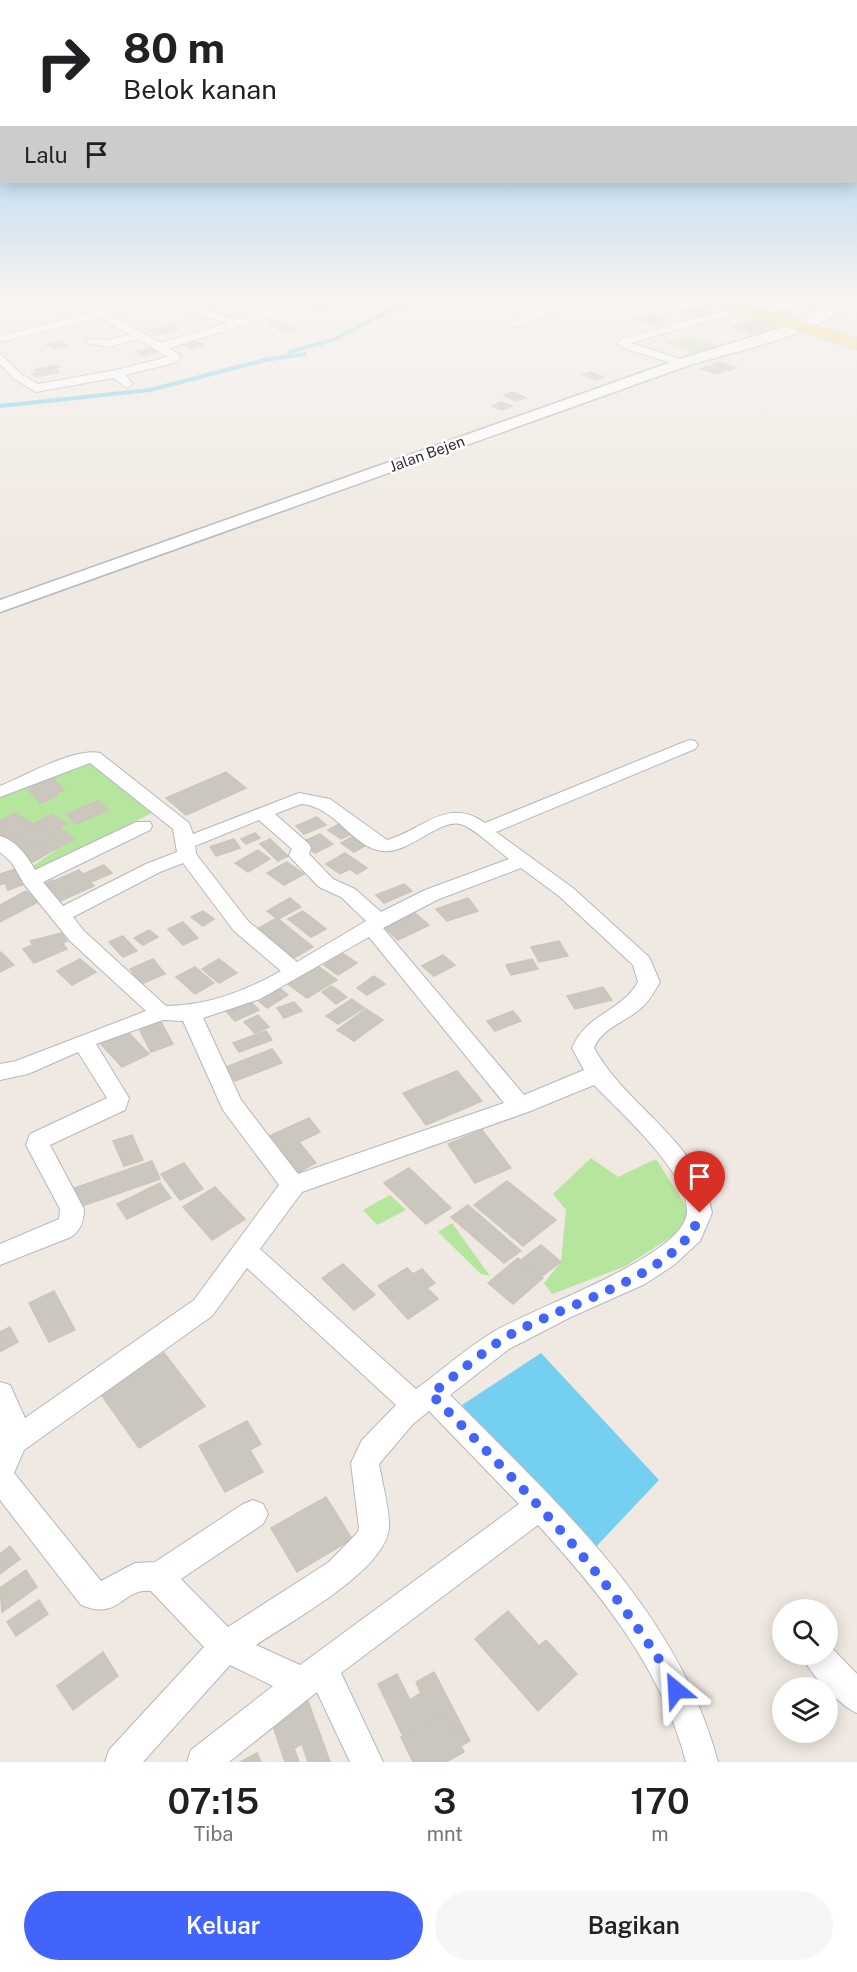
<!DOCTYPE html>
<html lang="id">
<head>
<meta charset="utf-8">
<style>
	body { margin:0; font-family:"Public Sans",sans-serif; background:#f6f6f6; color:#202124; height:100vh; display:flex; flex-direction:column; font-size:22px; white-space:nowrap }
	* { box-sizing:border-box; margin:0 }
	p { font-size:20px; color:#757577 }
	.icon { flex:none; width:33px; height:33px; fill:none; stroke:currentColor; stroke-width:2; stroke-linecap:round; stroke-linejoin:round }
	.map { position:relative; height:1762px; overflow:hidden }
	.sheet { display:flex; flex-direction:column; background:#fff; flex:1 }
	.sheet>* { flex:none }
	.hud { position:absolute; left:0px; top:0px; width:858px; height:183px; box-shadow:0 3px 15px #0003; background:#fff; color:#202124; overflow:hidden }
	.fabs { position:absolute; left:772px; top:1599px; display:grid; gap:12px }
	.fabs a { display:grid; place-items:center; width:66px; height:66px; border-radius:50%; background:#fff; box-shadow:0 3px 15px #0003; font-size:30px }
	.pin { position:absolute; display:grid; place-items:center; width:51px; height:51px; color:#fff; margin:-62px -26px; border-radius:50% 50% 50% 0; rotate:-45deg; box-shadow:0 0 6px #0007 }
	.pin .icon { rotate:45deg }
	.me { position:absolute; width:66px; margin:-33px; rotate:333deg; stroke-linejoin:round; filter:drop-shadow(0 0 4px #0008) }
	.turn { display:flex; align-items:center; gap:21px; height:126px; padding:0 24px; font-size:27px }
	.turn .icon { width:78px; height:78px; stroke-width:2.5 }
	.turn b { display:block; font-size:42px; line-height:51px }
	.then { display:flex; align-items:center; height:57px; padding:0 24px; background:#0003; gap:12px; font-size:22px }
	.eta { display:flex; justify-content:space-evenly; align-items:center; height:102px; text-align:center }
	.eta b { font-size:36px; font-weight:600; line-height:42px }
	.primary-button { display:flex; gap:12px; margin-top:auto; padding:12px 24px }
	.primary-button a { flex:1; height:69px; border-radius:36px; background:#4264fb; color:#fff; font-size:24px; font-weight:600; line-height:69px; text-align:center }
	.primary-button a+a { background:#f6f6f6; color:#202124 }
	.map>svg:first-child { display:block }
</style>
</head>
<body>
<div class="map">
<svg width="857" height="1762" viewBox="0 0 857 1762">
	<rect width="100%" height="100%" fill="#efe9e1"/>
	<path fill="#b6e59e" d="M89 759 158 810 31 873 28 869 74 838 59 828 66 824 52 814 33 824 16 813 0 821V796L25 785 40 802 56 797 55 794 64 790 51 776Z
		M591 1158 618 1177 656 1159 689 1211 680 1231 626 1266 552 1294 544 1283 561 1262 566 1210 553 1194Z
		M390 1195 406 1210 377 1225 363 1210Z
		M452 1223 490 1276 481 1274 438 1232Z"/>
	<path fill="#c8d9b8" d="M689 336 723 348 699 356 666 343Z"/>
	<path fill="#75cff0" d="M541 1353 659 1480 592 1551 462 1405Z"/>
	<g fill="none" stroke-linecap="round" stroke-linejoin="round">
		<path stroke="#75cff0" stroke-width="4" d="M289 352 333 340 414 298
			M0 406 150 390 265 360 305 354"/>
	</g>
	<path fill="#cbc7bf" stroke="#cbc5ba" stroke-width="1.5" d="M804 298H824L821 299 836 304 827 306Z
		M308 302 328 308 319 311 300 304Z
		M694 308 711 314 699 318 682 311Z
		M782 309 794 312 790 314 802 317 795 322 771 317Z
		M654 314 665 318 658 320 664 323 655 325 635 319Z
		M756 319 779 328 756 336 732 327Z
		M275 321 289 326 296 329 285 333 267 323Z
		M171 325 179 329 157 335 149 330Z
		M194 340 203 345 190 349 181 344Z
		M60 341 67 346 53 349 46 344Z
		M150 348 158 352 144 356 136 352Z
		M718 362 736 368 730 371 712 365Z
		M55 365 59 367 37 373 34 370Z
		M708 366 724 371 717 374 701 369Z
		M55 369 59 372 36 377 32 374Z
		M590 372 604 377 596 380 583 375Z
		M514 392 526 398 515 401 504 395Z
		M501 402 512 406 502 410 492 406Z
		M226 772 246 788 186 815 166 798Z
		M51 776 64 790 55 794 57 796 40 803 25 785Z
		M98 801 108 810 76 824 66 814Z
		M16 813 33 824 3 840 0 838V821Z
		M52 814 67 824 59 828 75 839 63 845 33 824Z
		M317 817 326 825 304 834 296 826Z
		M343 822 356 832 341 839 328 830Z
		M33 824 52 837 21 853 3 840Z
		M255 833 260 838 246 844 241 839Z
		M320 834 333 844 315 853 302 842Z
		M357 834 370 843 354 852 341 843Z
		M52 837 63 845 33 862 21 853Z
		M234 839 240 848 216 856 210 847Z
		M270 839 288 856 278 861 260 844Z
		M258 850 270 859 248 872 235 863Z
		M345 853 367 868 357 874 350 869 340 874 326 864Z
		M287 862 304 874 284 885 267 873Z
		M104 865 112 873 91 882 83 874Z
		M16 869 25 884 8 890 5 883 0 885V874Z
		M79 870 94 886 69 897 54 881Z
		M53 880 69 897 54 904 37 887Z
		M404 884 412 891 384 903 376 895Z
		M26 891 38 902 0 922V905Z
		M290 898 301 907 278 919 267 911Z
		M468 898 478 911 447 921 436 909Z
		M203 911 214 919 203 926 191 917Z
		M303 911 326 929 311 937 288 919Z
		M415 913 429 925 398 940 384 927Z
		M277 918 313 947 292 959 255 930Z
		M183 922 198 938 183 945 168 929Z
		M149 930 158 937 143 945 134 938Z
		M61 933 67 941 62 943 67 949 34 963 23 949 33 945 30 941Z
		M123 936 137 951 123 957 109 942Z
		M559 941 568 956 539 962 531 947Z
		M1 952 14 965 0 972V953Z
		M342 953 357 963 338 975 324 965Z
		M443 955 455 965 434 976 422 966Z
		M80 959 96 972 72 985 57 971Z
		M153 959 165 974 141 984 130 969Z
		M219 959 237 973 219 983 202 969Z
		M532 959 538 969 511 975 506 965Z
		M318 966 337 980 307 998 288 984Z
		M195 967 214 983 195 994 176 977Z
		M374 976 385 984 367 995 357 988Z
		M274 984 288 995 267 1008 253 996Z
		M332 986 347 997 336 1004 322 992Z
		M603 987 612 1000 575 1009 567 996Z
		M352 999 364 1008 338 1024 326 1016Z
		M249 1000 259 1010 235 1021 225 1010Z
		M294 1002 302 1011 284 1018 277 1008Z
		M366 1009 383 1020 354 1041 337 1030Z
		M513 1011 521 1021 495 1031 487 1021Z
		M258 1015 269 1027 255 1033 244 1022Z
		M159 1018 173 1044 151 1052 137 1025Z
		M124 1028 149 1054 122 1067 98 1041Z
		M266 1031 272 1040 239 1052 233 1043Z
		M272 1049 282 1063 235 1081 226 1067Z
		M457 1071 482 1101 426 1125 403 1093Z
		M309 1118 320 1132 299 1142 316 1163 293 1175 265 1138Z
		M482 1130 511 1168 475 1183 448 1144Z
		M132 1135 143 1160 124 1166 113 1141Z
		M152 1161 160 1179 79 1207 72 1189Z
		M184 1163 203 1189 180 1200 161 1174Z
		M409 1168 451 1208 426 1224 384 1183Z
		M507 1181 556 1220 523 1246 474 1205Z
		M160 1183 171 1198 127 1219 117 1204Z
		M215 1187 245 1219 212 1240 183 1207Z
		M468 1205 521 1251 504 1263 451 1217Z
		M541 1245 561 1262 542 1276 522 1259Z
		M518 1258 543 1278 513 1304 488 1283Z
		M343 1264 375 1295 354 1310 322 1278Z
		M407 1268 413 1274 422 1269 435 1283 427 1288 438 1299 408 1319 378 1286Z
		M54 1291 75 1330 49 1342 29 1303Z
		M10 1327 18 1342 0 1352V1332Z
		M164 1353 205 1406 139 1448 100 1393Z
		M247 1421 261 1444 250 1450 263 1472 225 1492 199 1446Z
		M326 1497 352 1539 297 1572 271 1528Z
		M10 1546 20 1559 0 1574V1554Z
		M26 1570 37 1587 2 1612 0 1588Z
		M39 1600 48 1614 16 1636 7 1622Z
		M508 1611 539 1646 546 1640 577 1674 538 1711 475 1639Z
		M103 1652 118 1676 73 1710 57 1686Z
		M434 1672 470 1741 461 1746 445 1714 403 1736 378 1684 397 1674 410 1700 421 1693 416 1682Z
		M308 1701 330 1762H308L302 1744 294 1748 299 1762H285L270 1717Z
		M445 1714 464 1752 446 1762H413L401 1737Z
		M257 1753 261 1762H240Z"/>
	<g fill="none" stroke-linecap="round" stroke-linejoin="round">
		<g stroke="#b4b7c1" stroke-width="2">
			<path id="minor" d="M124 298H135L139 301 175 298V302C197 305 217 317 238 319 260 321 276 297 298 298L264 319 169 348 180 355V359L174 363 125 375 133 384 127 388 113 378 36 392 13 378 0 364V354L21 374 38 384 116 370 168 357 138 339 108 347 87 343V339L108 340 130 334 100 318 0 342V336L102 311 161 343 228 323C197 314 169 303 137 308Z
				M576 298H590L517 326 508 324Z
				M736 308 745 310 631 343 686 361V365H678L626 349 618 344 621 339Z
				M689 740 695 741 698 745 695 749 496 832 573 888 649 957 660 982C654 992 649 1002 640 1009 625 1022 602 1028 594 1048 627 1108 700 1141 712 1213L700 1241 674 1265 645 1284 571 1317 509 1349 450 1395C557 1503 678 1610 718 1762H686C662 1669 601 1594 538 1525L341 1673 383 1762H350L317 1692 229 1762H187L191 1750 273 1686 230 1665 143 1762H105L109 1750 204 1647 151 1591C121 1588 121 1621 81 1605L0 1500V1382L10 1385 25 1418 194 1300 279 1185 223 1110 183 1021 163 1020 96 1044 129 1098 125 1110 50 1145 84 1209C84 1221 81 1230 71 1237L0 1265V1244L59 1219 60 1209 26 1145 30 1134 107 1098 78 1052 28 1074 0 1080V1064L16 1061 146 1011 70 941 24 884 12 863 0 852V836C16 840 28 857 35 870L136 822H150L152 826 150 830 43 882 63 906 146 864 177 852 173 829 90 763 0 797V786C25 776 75 747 100 753L189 823 193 834 299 793 330 799 387 840C423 830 447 796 485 823ZM301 804C336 806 353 849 383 851 409 854 439 819 460 824 473 827 498 851 509 859L425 890 381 912 355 889 333 879 309 854 311 848 309 844 275 814ZM259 820 292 849 289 855 292 859 319 887 341 897 366 921 297 962 248 921 196 854 195 846ZM183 863 234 931 281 971C245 991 208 1006 166 1006L84 931 73 917 160 872ZM521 868 559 896 633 965 638 982C621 1012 587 1013 572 1048L584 1070 524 1095 383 928 439 899ZM369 937 504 1103 298 1174 241 1100 203 1018 260 999ZM594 1085C620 1112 688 1172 687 1211 687 1257 527 1309 490 1334 464 1350 441 1371 416 1389L260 1249 302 1192 528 1112ZM247 1268 396 1405 362 1440 351 1463 359 1528 357 1533 329 1562 228 1627 181 1579 263 1524 268 1514 263 1504 253 1500 243 1504 155 1562 135 1563 101 1581 14 1473 24 1450 212 1316ZM429 1411 519 1504 300 1665 256 1645C290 1622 385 1571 389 1528 390 1511 382 1482 379 1464L413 1424Z
				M828 1644 857 1674V1713C840 1706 808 1672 801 1654H828Z"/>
		</g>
		<g stroke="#b4b7c1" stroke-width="3">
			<path id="tertiary" d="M842 298 857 299C821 334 735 351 687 366L0 612V600L677 360 787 326Z"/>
		</g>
		<g stroke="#c9c9c9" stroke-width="3">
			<path id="primary" d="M698 298H722L857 338V349L700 301Z"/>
		</g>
		<use href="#minor" fill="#fff" fill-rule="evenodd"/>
		<use href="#tertiary" fill="#fff" fill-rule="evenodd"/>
		<use href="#primary" fill="#f2d163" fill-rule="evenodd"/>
	</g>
	<linearGradient id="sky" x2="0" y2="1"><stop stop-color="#7abfeb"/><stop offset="0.55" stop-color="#f8f5f2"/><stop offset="1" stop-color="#f8f5f2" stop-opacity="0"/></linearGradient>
	<rect width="857" height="544" fill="url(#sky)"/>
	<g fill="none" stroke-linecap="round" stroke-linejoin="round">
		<path stroke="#4264fb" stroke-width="10" stroke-dasharray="0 18" d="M676 1690C664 1664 648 1643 632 1620 574 1538 501 1466 431 1394 454 1377 476 1357 500 1341 552 1306 684 1277 700 1213"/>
	</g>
	<g text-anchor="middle" stroke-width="5" stroke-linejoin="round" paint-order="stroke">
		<g font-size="15" fill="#2e2e2e" stroke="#fff">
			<text transform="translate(427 454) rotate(-20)" y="5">Jalan Bejen</text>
		</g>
	</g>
</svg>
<div class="fabs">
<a><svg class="icon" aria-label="search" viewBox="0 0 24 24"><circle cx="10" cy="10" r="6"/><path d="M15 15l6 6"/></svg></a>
<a><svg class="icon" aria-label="layers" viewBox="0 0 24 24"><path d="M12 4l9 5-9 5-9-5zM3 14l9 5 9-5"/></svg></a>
</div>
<div class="pin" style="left:700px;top:1213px;background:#d93025"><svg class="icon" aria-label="arrive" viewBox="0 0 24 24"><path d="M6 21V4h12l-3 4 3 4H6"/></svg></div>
<svg class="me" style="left:676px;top:1690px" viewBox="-20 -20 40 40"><path d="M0-17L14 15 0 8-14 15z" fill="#4264fb" stroke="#fff" stroke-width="4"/></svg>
<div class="hud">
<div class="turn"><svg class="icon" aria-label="right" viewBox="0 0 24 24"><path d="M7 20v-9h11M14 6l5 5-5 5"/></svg><div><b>80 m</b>Belok kanan</div></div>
<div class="then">Lalu<svg class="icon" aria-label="arrive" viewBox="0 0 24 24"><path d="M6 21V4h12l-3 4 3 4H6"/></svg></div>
</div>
</div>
<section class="sheet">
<div class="eta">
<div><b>07:15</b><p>Tiba</p></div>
<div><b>3</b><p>mnt</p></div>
<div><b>170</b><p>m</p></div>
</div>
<div class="primary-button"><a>Keluar</a><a>Bagikan</a></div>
</section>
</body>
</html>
